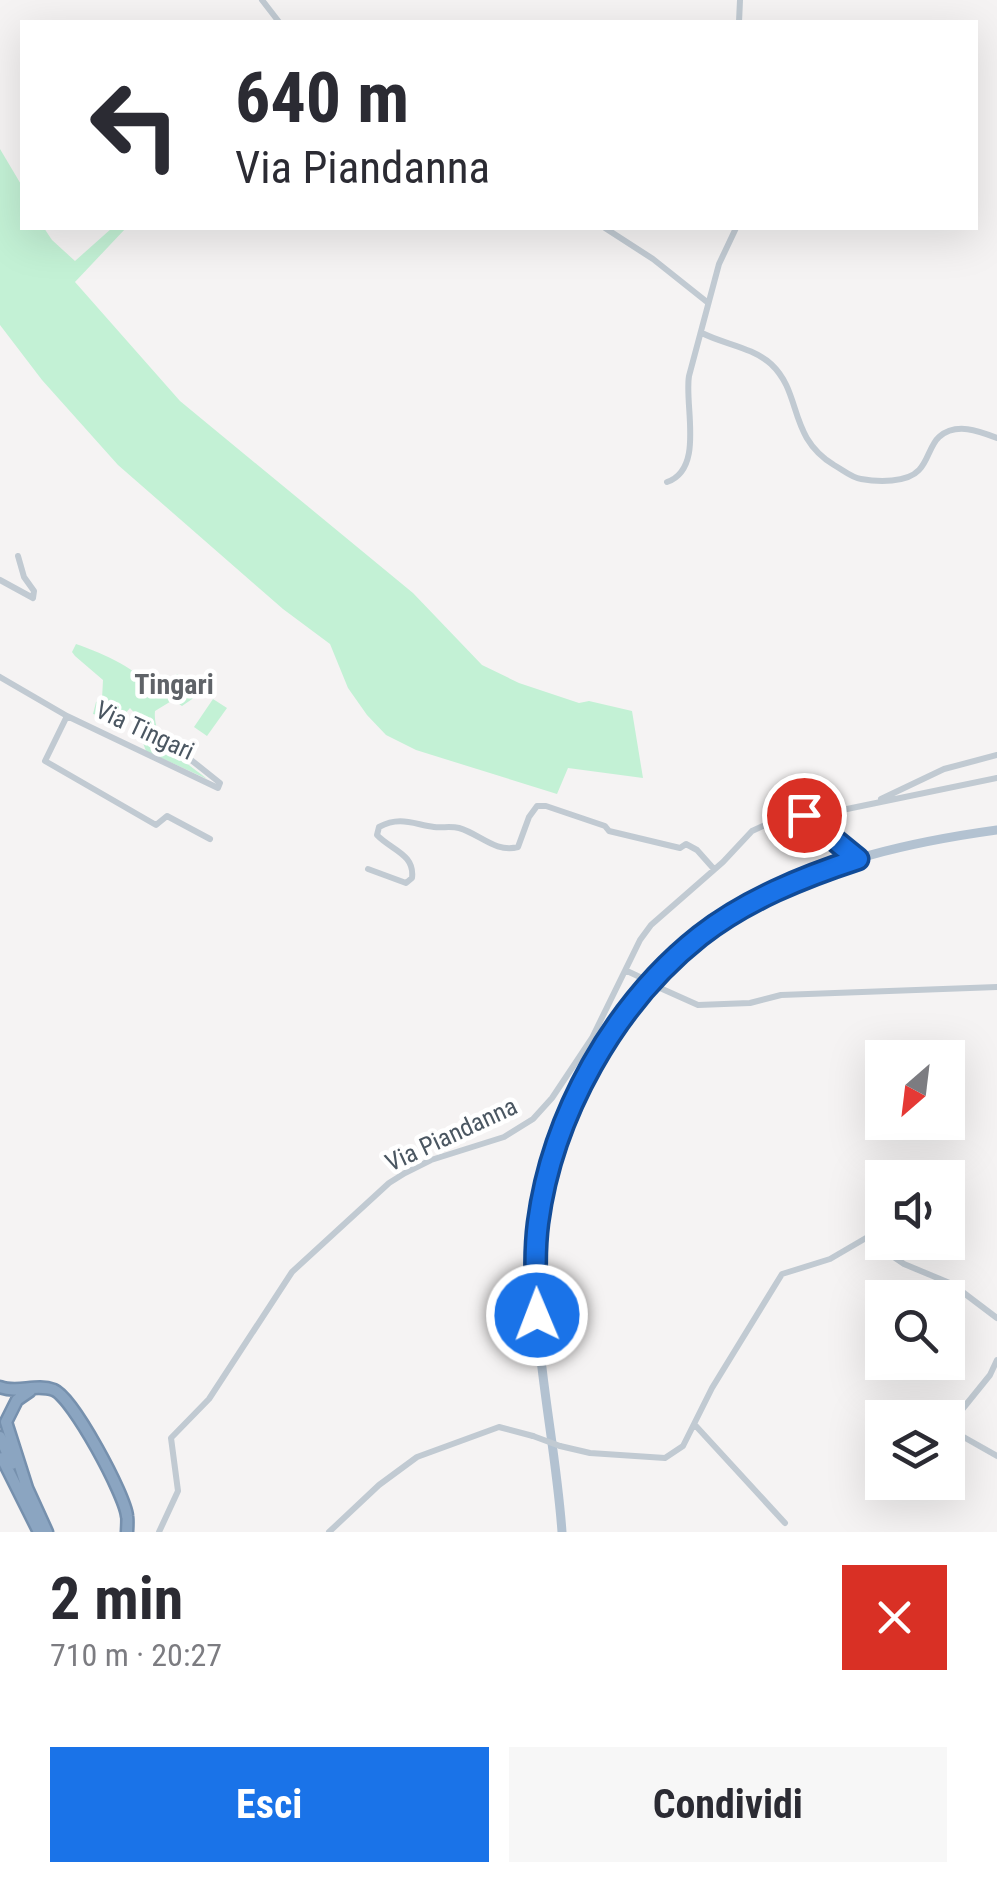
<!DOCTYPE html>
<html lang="it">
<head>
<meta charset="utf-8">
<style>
	body { margin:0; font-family:"Roboto Condensed",sans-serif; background:#f7f7f7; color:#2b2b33; height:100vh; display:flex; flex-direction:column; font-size:38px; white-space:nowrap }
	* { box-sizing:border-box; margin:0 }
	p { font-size:32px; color:#7c7c81 }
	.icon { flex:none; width:55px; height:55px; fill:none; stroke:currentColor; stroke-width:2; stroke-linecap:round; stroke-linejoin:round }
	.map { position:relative; height:1532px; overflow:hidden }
	.drawer { display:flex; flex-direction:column; background:#fff; flex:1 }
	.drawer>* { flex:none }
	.hud { position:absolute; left:20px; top:20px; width:958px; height:210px; border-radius:0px; box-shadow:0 10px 40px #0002; background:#fff; color:#2b2b33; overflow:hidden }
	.needle { width:65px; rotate:208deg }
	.controls { position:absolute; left:865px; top:1040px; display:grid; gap:20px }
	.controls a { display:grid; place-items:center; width:100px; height:100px; border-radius:0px; background:#fff; box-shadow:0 10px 40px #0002; font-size:50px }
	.pin { position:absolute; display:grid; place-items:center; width:85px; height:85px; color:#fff; margin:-42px; border:5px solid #fff; border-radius:50%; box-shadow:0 2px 10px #0007 }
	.me { position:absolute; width:110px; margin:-55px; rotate:359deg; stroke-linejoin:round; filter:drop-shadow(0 0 8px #0008) }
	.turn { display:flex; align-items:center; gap:35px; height:210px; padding:0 50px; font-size:45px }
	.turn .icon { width:130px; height:130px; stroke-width:2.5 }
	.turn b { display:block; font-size:70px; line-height:85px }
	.round { display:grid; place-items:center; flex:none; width:105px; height:105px; border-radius:0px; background:#f7f7f7 }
	.summary { display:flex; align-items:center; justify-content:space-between; height:170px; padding:0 50px }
	h1 { font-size:60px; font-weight:700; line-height:75px }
	.button { display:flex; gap:20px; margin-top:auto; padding:20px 50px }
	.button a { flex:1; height:115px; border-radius:0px; background:#1a73e8; color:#fff; font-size:40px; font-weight:700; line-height:115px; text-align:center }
	.button a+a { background:#f7f7f7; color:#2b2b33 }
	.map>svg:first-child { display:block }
</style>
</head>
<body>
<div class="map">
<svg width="997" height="1532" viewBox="0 0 997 1532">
	<rect width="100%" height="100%" fill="#f5f3f3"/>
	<path fill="#c3f1d5" d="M0 149 22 186V228H44L52 240 75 261 112 228H126L75 282 180 401 413 593 482 665 519 683 579 703 589 701 632 711 643 778 568 768 557 794 416 750 386 735 367 715 348 688 330 644 283 609 118 465 42 380 0 325Z
		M76 644C107 655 136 668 158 693L165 690 177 674 182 679V689L196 687 198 695 182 706 173 700 155 711C152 742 185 761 207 779L146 751 143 743 146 726 130 708 114 727 105 725 103 716 93 714 96 702 102 699 103 680 75 656 72 652Z
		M213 699 227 708 207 736 194 727Z"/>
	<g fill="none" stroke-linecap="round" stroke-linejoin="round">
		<g stroke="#7690ad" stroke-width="15">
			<path id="highway" d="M0 1387C17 1394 36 1383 54 1390 73 1398 125 1495 127 1516 128 1518 127 1530 127 1532
				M30 1391 17 1400 6 1422 27 1488 47 1532
				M0 1437 12 1464
				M2 1458 39 1532"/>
		</g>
		<path stroke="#c1cad2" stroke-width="6" d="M262 0 279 22
			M739 22 740 0
			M605 228 653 259 707 302
			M702 333C723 344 752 347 771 364 803 394 787 436 834 465 843 470 852 478 861 479 878 482 907 483 919 470 928 461 930 445 939 437 956 422 979 431 997 438
			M667 482C705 469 684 405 689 376L719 264 736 228
			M0 580 33 598 34 591 24 577 18 556
			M0 677 67 716 218 788 220 783 176 748
			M67 716 45 761 156 825 167 816 210 839
			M881 799 944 769 997 755
			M803 815 847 809 997 778
			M368 869 406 883 412 878C415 854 391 850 377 835L379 827C400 816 413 824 434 827 442 828 451 826 459 828 480 834 495 853 518 847L529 817 537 806H546L605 826 609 831 680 848 686 844 697 850 713 868
			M627 971 642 978
			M660 988 698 1005 750 1003 781 995 997 987
			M997 1360 990 1375 952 1422 960 1435 997 1456
			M695 1425 785 1523
			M560 1446 590 1453 665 1458 683 1446 712 1388 782 1274 830 1259 866 1238 904 1264 952 1284 997 1318
			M159 1532 178 1491 171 1438 209 1399 292 1272 389 1183 405 1173 431 1160 504 1137 533 1119 552 1098 592 1038 640 940 651 925 723 862 752 831 789 814 803 815 858 859
			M329 1532 379 1485 417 1457 499 1427 533 1436"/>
		<path stroke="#b3c2d1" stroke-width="9" d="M562 1532C555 1432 528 1330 537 1229 542 1172 563 1122 590 1072 683 907 816 855 997 830"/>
		<use href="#highway" stroke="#8ba5c1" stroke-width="10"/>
		<path stroke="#c1cad2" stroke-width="6" d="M533 1436 560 1446"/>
	</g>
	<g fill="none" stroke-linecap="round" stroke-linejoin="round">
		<g stroke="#114b97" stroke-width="25">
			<path id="route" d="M537 1315C536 1285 534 1254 538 1223 552 1116 614 1004 700 936 746 900 803 877 858 859L804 815"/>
		</g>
		<use href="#route" stroke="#1a73e8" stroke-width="18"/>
	</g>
	<g text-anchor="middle" stroke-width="9" stroke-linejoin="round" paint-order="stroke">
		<g font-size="25" fill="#4a5661" stroke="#fff">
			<text transform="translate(145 730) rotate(25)" y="9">Via Tingari</text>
			<text transform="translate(451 1134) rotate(-25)" y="9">Via Piandanna</text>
		</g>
		<g font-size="28" font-weight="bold" fill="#5f6368" stroke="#fff">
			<text x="174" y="694">Tingari</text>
		</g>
	</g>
</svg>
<div class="controls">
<a><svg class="needle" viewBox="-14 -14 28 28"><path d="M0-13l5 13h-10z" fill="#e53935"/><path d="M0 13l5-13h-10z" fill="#7c7c81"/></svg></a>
<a><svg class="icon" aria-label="sound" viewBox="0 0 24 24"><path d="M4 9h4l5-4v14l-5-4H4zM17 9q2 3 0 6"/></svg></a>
<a><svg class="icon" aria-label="search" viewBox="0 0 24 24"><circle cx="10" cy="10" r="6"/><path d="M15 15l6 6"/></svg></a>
<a><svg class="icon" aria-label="layers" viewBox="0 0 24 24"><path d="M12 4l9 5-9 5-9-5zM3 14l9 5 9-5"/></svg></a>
</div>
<div class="pin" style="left:804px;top:815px;background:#d93025"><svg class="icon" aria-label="arrive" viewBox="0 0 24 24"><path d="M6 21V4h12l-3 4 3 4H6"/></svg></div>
<svg class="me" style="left:537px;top:1315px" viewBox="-20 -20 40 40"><circle r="17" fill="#1a73e8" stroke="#fff" stroke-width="3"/><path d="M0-11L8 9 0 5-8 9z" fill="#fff"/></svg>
<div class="hud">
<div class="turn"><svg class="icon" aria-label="left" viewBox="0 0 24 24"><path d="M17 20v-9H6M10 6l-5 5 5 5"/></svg><div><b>640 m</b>Via Piandanna</div></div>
</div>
</div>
<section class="drawer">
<div class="summary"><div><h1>2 min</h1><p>710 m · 20:27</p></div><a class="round" style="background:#d93025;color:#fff"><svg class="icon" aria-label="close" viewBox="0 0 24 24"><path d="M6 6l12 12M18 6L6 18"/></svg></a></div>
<div class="button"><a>Esci</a><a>Condividi</a></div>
</section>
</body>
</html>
